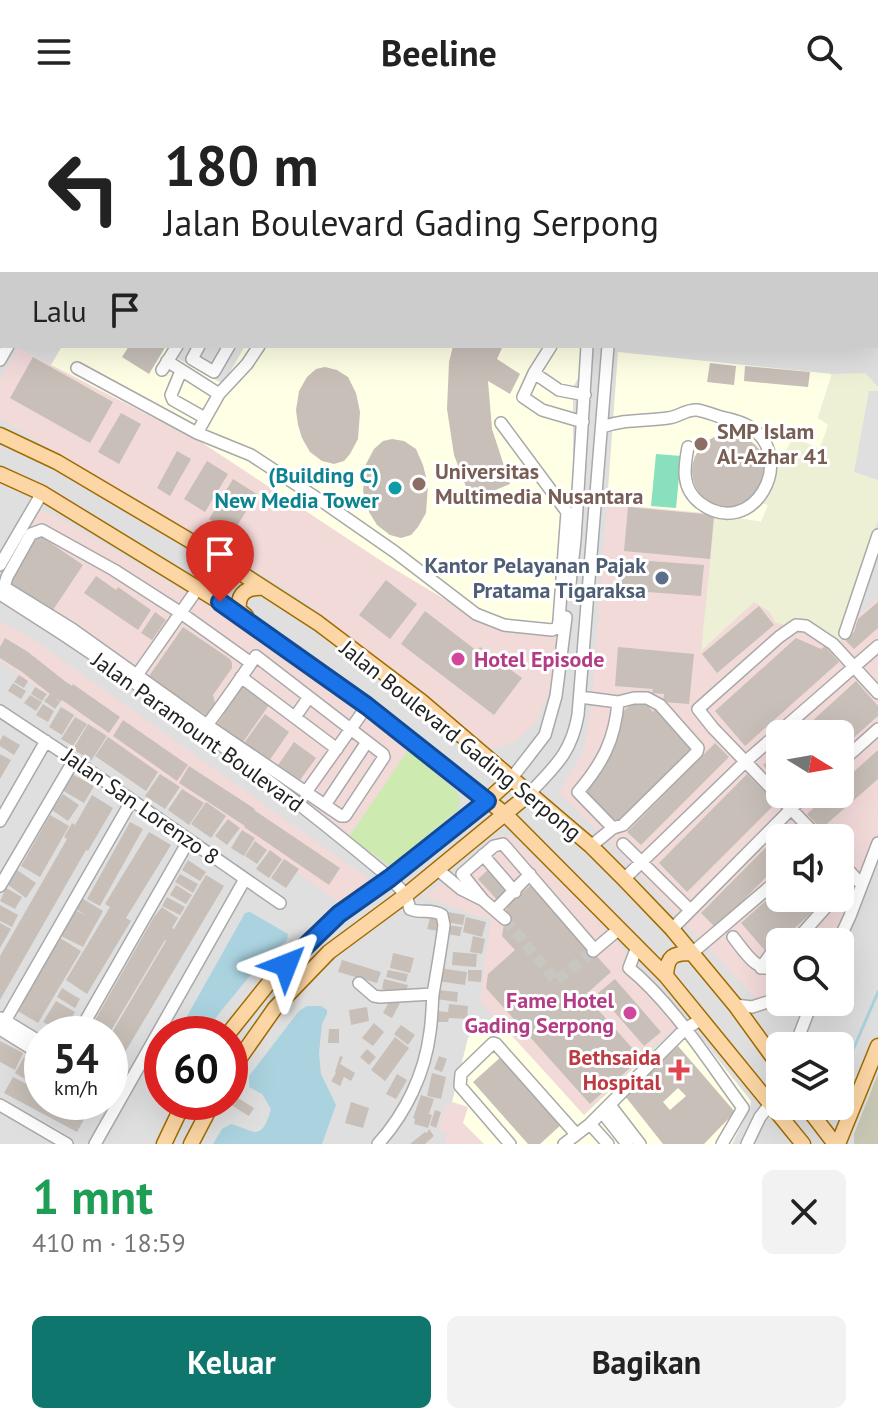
<!DOCTYPE html>
<html lang="id">
<head>
<meta charset="utf-8">
<style>
	body { margin:0; font-family:"PT Sans",sans-serif; background:#f2f2f2; color:#222; height:100vh; display:flex; flex-direction:column; font-size:30px; white-space:nowrap }
	* { box-sizing:border-box; margin:0 }
	p { font-size:26px; color:#767676 }
	.icon { flex:none; width:44px; height:44px; fill:none; stroke:currentColor; stroke-width:2; stroke-linecap:round; stroke-linejoin:round }
	.map { position:relative; height:1040px; overflow:hidden }
	.panel { display:flex; flex-direction:column; background:#fff; flex:1 }
	.panel>* { flex:none }
	.banner { position:absolute; left:0px; top:0px; width:878px; height:244px; box-shadow:0 8px 32px #0002; background:#fff; color:#222; overflow:hidden }
	.needle { width:52px; rotate:101deg }
	.tools { position:absolute; left:766px; top:616px; display:grid; gap:16px }
	.tools a { display:grid; place-items:center; width:88px; height:88px; border-radius:12px; background:#fff; box-shadow:0 8px 32px #0002; font-size:40px }
	.speed { position:absolute; left:24px; top:912px; display:flex; gap:16px; font-size:40px; font-weight:700; text-align:center }
	.speed>* { display:grid; place-content:center; width:104px; height:104px; border-radius:50%; background:#fff; box-shadow:0 8px 32px #0002; line-height:1 }
	.speed small { font-size:20px; font-weight:400 }
	.speed .limit { border:12px solid #d22; background:#fff; color:#111 }
	.pin { position:absolute; display:grid; place-items:center; width:68px; height:68px; color:#fff; margin:-82px -34px; border-radius:50% 50% 50% 0; rotate:-45deg; box-shadow:0 0 8px #0007 }
	.pin .icon { rotate:45deg }
	.me { position:absolute; width:88px; margin:-44px; rotate:45deg; stroke-linejoin:round; filter:drop-shadow(0 0 6px #0008) }
	.turn { display:flex; align-items:center; gap:28px; height:168px; padding:0 32px; font-size:36px }
	.turn .icon { width:104px; height:104px; stroke-width:2.5 }
	.turn b { display:block; font-size:56px; line-height:68px }
	.then { display:flex; align-items:center; height:76px; padding:0 32px; background:#0003; gap:16px; font-size:30px }
	.round { display:grid; place-items:center; flex:none; width:84px; height:84px; border-radius:12px; background:#f2f2f2 }
	.summary { display:flex; align-items:center; justify-content:space-between; height:136px; padding:0 32px }
	h1 { font-size:48px; font-weight:600; line-height:60px; color:#1e9e55 }
	.button { display:flex; gap:16px; margin-top:auto; padding:16px 32px }
	.button a { flex:1; height:92px; border-radius:12px; background:#0f766e; color:#fff; font-size:32px; font-weight:600; line-height:92px; text-align:center }
	.button a+a { background:#f2f2f2; color:#222 }
	header { display:flex; justify-content:space-between; align-items:center; height:104px; padding:0 32px; background:#fff; font-size:36px; font-weight:600 }
	.map>svg:first-child { display:block }
</style>
</head>
<body>
<header><svg class="icon" aria-label="menu" viewBox="0 0 24 24"><path d="M4 6h16M4 12h16M4 18h16"/></svg>Beeline<svg class="icon" aria-label="search" viewBox="0 0 24 24"><circle cx="10" cy="10" r="6"/><path d="M15 15l6 6"/></svg></header>
<div class="map">
<svg width="878" height="1040" viewBox="0 0 878 1040">
	<rect width="100%" height="100%" fill="#f2efe9"/>
	<path fill="#e0dfdf" fill-rule="evenodd" d="M0 0H878V1040H0ZM2 2H876V242H2ZM780 630H840V690H780ZM780 734H840V794H780ZM780 838H840V898H780ZM42 930H110V998H42ZM162 930H230V998H162ZM780 942H840V1002H780Z"/>
	<path fill="#f2dad9" fill-rule="evenodd" d="M0 0H92L91 2H2V202L0 205Z
		M371 0H680L679 2H374Z
		M18 244 201 338 386 460 493 521 559 530 556 566 548 592 537 616 513 639 490 645 306 498 198 431 0 315V276Z
		M607 400 715 410 701 546 754 497 770 508 840 538 854 526 857 513 878 494V732L836 838H780V890L756 894 703 839 611 740 559 689 584 646 592 597ZM780 630H840V690H780ZM780 734H840V794H780Z
		M38 408H49L213 504 318 578 408 646 349 733 41 517 0 495V468L32 414Z
		M0 517 33 535 374 779 344 802 0 557Z
		M499 731 511 732 579 797 686 915 641 954 584 1011 480 898 491 814 473 811 425 792Z
		M452 998 468 1003 463 1019 484 1040H444L448 1030 439 1027 446 1001 451 1002Z"/>
	<path fill="#ffffe5" d="M62 242H581L579 273 573 283V365L559 530 493 521 466 508 386 460 201 338 51 261Z
		M618 248 832 270 818 314 829 321 819 346 793 334 761 399 769 401 761 418 715 410 607 400Z
		M494 912 584 1011 686 915 751 997 750 1004 732 1040H484L463 1019 468 1003 452 998 468 934Z"/>
	<path fill="#c7c7b4" d="M878 970V1040H854V1030Z"/>
	<path fill="#eef0d5" d="M865 269 878 283V287H869L854 368 878 376V416L840 538 775 518 770 508 754 498 701 547 715 410 761 418 768 401 760 398 793 333 820 345 828 321 818 314 832 270Z"/>
	<path fill="#cdebb0" d="M408 646 455 686 460 694 459 705 390 762 349 733Z"/>
	<path fill="#88e0be" d="M656 350 681 352 676 404 651 402Z"/>
	<path fill="#e2e2e2" d="M184 242H245L223 280 177 254Z"/>
	<path fill="#aad3df" d="M250 808 288 830 287 836 249 873 221 907 204 930H177L245 809Z
		M307 902H321L327 906V910L322 920 319 949 321 970 336 1001 322 1040H213L222 1025 231 1020C254 1026 261 1040 271 1005L262 990 249 983V972L299 907Z"/>
	<g fill="none" stroke-linecap="round" stroke-linejoin="round">
		<path stroke="#aad3df" stroke-width="3" d="M840 976 878 888"/>
	</g>
	<path fill="#c7bfb8" fill-rule="evenodd" d="M129 242H166L149 270 122 253Z
		M453 242H503L497 255 520 270 510 290 488 277 492 325 510 380 471 396 454 351 447 305 449 258Z
		M33 253 113 298 90 339 10 294Z
		M710 259 736 262 734 281 707 278Z
		M745 262 810 268 808 283 744 277Z
		M325 263 337 266 348 273 356 289 360 308 358 335 350 350 344 357 334 360 322 357 310 348 302 334 298 321 296 306 299 287 307 273 316 265Z
		M121 309 141 320 119 360 98 348Z
		M692 367a37 37 0 1 1 74 0a37 37 0 1 1-74 0Z
		M392 335 404 337 416 345 423 361 428 381 426 409 418 423 411 431 401 434 390 431 377 421 369 408 363 387 366 360 374 345 383 337Z
		M177 347 191 355 170 392 157 384Z
		M207 357 228 370 205 408 184 395Z
		M233 375 257 390 232 430 209 415Z
		M628 403 714 411 710 455 624 447Z
		M39 431 83 461 51 509 7 479Z
		M623 455 704 461 701 492 621 486Z
		M96 472 116 486 118 483 151 506 138 526 84 489Z
		M386 476 417 500 390 535 359 511Z
		M878 498V524L854 545 845 536 854 528 858 515Z
		M759 502 774 521 717 569 702 550Z
		M425 507 477 547 480 543 522 574 494 611 401 540Z
		M155 508 166 516 152 536 141 529Z
		M183 523 230 555 232 559V564L213 591 215 599 207 612 174 590 173 593 147 575Z
		M5 534 28 548 66 578 72 582 73 580 120 613 109 629 62 596 61 598 52 592 60 598 55 605 44 597 50 590 22 568 0 554V543Z
		M796 534 821 545 825 542 839 558 745 642 715 607Z
		M618 543 694 550 689 600 663 598 664 590 652 589 653 585 615 582Z
		M19 571 28 577 24 584 14 578Z
		M856 577 878 602V612L840 646V630H798Z
		M13 579 26 587 21 595 8 587Z
		M240 580 269 601 243 638 217 620 224 610 220 607Z
		M35 583 47 590 42 597 31 590Z
		M30 591 42 598 36 607 24 599Z
		M637 596H643L653 608 656 604 693 645 623 715 617 716 612 714 588 690 587 684 621 609Z
		M43 600 54 607 48 618 36 611Z
		M61 603 74 611 62 631 49 623Z
		M265 610 289 628 269 657 244 639Z
		M75 613 87 620 73 642 61 635Z
		M123 616 188 661 177 677 113 632Z
		M88 620 107 632 91 657 73 645Z
		M3 631 20 641 14 651 0 642V637Z
		M108 633 158 668 146 687 95 652Z
		M294 638 316 654 300 676 278 661Z
		M715 639 729 653 641 741 627 728Z
		M780 646V680L763 661Z
		M878 646V675L821 725 807 710 829 690H840V680Z
		M0 650 11 656 0 675Z
		M189 662 255 705 254 706 340 764 329 781 244 723 245 722 179 679Z
		M72 670 94 682 84 699 62 686Z
		M160 670 180 683 165 705 145 692Z
		M747 670 776 699 687 788 659 759Z
		M182 685 204 699 189 721 168 706Z
		M63 690 79 701 68 717 52 706Z
		M92 691 113 704 88 747 86 746 0 896V852L67 735 64 733 72 719 75 721Z
		M206 698 226 712 211 734 191 720Z
		M50 711 69 722 40 773 21 762Z
		M228 715 240 724 227 741 215 732Z
		M130 718 143 725 100 802 87 795Z
		M789 720 803 734H780V759L716 824 701 809Z
		M242 726 255 734 244 752 231 744Z
		M149 728 171 741 126 814 131 817 87 890 66 876 110 803 105 800Z
		M255 737 267 746 257 760 245 752Z
		M270 746 282 755 269 774 256 765Z
		M284 755 299 765 286 784 271 774Z
		M188 756 206 768 200 777 182 766Z
		M490 764 511 787 499 798 478 775Z
		M17 766 36 779 26 794 7 780Z
		M180 770 198 780 193 789 175 778Z
		M206 771 224 782 115 965 110 962V932L166 837 165 836 109 930H87L154 813 162 803 178 814 172 824 174 825Z
		M532 780 611 868 585 891 641 954 590 1000 486 884 488 870 515 846 502 832 507 802Z
		M176 781 192 791 186 800 170 791Z
		M6 784 22 793 15 805 0 797Z
		M780 784V794H828L767 849 741 819Z
		M80 793 103 807 83 843 61 832 75 806 87 812 74 804Z
		M167 793 185 803 180 811 162 802Z
		M0 801 18 811 12 823 0 817Z
		M448 808 465 811 463 821 446 818Z
		M466 813 486 818 482 833 463 828Z
		M430 814 441 816 438 827 427 825Z
		M0 819 11 825 0 844Z
		M446 821 462 823 460 832 445 830Z
		M473 832 485 835 482 850 470 848Z
		M60 834 81 847 38 919 16 906Z
		M453 848 477 850 476 863 452 861Z
		M393 849 414 854 410 869 390 864Z
		M342 856 381 868 377 879 338 868Z
		M439 864 467 868 465 881 437 877Z
		M388 866 408 870 406 878 386 873Z
		M468 866H482L481 878 468 877Z
		M384 875 408 881 405 891 382 885Z
		M615 875 661 928 644 942 598 889Z
		M62 884 80 895 75 904 57 893Z
		M438 886 458 888 457 898 437 895Z
		M391 894 400 899 392 914 383 909Z
		M56 897 75 908 63 929 43 918Z
		M449 900 468 902 467 915 449 914 448 918H437L438 907 448 908Z
		M367 903 369 917 351 921 349 906Z
		M374 919 384 928 373 942 362 934Z
		M401 921 415 931 408 941 394 930Z
		M329 925H339V939H328Z
		M395 933 409 944 385 977 371 966Z
		M0 937 23 949 15 966 0 958Z
		M678 942 735 1008 704 1040H663L625 992ZM678 984 686 992 670 1006 663 998Z
		M367 945 376 953 369 961 360 953Z
		M340 952 343 953 340 960 355 969 351 977 344 973 340 982 331 977 336 969 335 968Z
		M439 952 447 955 442 968 434 965Z
		M502 952 562 1020 540 1040H528L473 978Z
		M24 953 42 963V985L15 969Z
		M432 969 446 973 441 995 427 992Z
		M397 970 407 976 396 995 386 990Z
		M13 973 42 988V998H61L86 1012 77 1028 4 989Z
		M230 989 254 1004 249 1012 226 998H230Z
		M421 991 434 995 429 1010 432 1011 428 1024 414 1020 415 1015 413 1014Z
		M65 998H97L90 1012Z
		M351 998 369 1004 363 1024 345 1019Z
		M435 1006 441 1008 436 1024 430 1021Z
		M429 1025 434 1032 425 1040H410L425 1028 427 1029Z"/>
	<g fill="none" stroke-linecap="round" stroke-linejoin="round">
		<path stroke="#c8c6c1" stroke-width="11" stroke-dasharray="11 5.5" stroke-linecap="butt" d="M505 815 556 877 593 847"/>
		<g stroke="#a9a9a9" stroke-width="14">
			<path id="minor" d="M313 0 316 2
				M358 0 361 2
				M400 0 401 2
				M127 2 129 0
				M145 2 146 0
				M160 2 161 0
				M673 2 674 0
				M684 2 685 0
				M704 2 705 0
				M716 2 717 0
				M798 2 799 0
				M876 7 878 2
				M0 173H2
				M876 186 878 187
				M876 197H878
				M0 223 2 220
				M199 242 192 255 214 268 229 242
				M551 242 534 269 523 293 542 306 583 318
				M0 256 8 242
				M167 257 219 290
				M77 264 197 329 251 351 326 400 395 448 476 510 504 521 552 526 558 523 559 516 567 408 501 319
				M162 266 177 242
				M181 267 171 291 173 296 205 314
				M534 269 559 286 585 291
				M602 323C624 315 646 317 668 314 679 313 686 305 697 306 705 307 713 311 721 313 730 315 741 317 750 323 799 355 752 438 700 399 681 384 684 364 688 343
				M197 329 219 290 247 260 259 242
				M0 461 42 389
				M569 488 575 436 587 242
				M0 490C136 575 267 671 390 774L406 791 410 805C420 810 431 804 442 811L444 821C441 844 437 867 433 890 432 902 432 915 430 928 425 969 406 1009 378 1040
				M845 529 878 431
				M137 571 198 484
				M241 573 337 645
				M580 593 618 598 634 594H647L660 601 698 644 697 648 623 721 613 724
				M0 607 74 656 280 799
				M295 613 309 593
				M207 621C224 599 240 575 256 552L383 650 384 653 345 712H341L207 621 197 614 72 525 4 483 7 473 31 430 42 426 114 466 181 509 251 559
				M840 659 878 625
				M511 675 545 631 556 592 566 513
				M306 688 367 602
				M529 690C555 662 571 650 578 611L608 242
				M325 701 367 638
				M0 717 46 637
				M819 734 713 624 698 605 779 533 796 521 806 522 833 540 878 589
				M623 740 690 806
				M591 742 613 724 578 688C602 660 615 636 618 598
				M483 751 515 788
				M840 757 862 781
				M437 765 461 785 483 796 505 815
				M624 775 745 658 878 542
				M0 782 74 656
				M483 796 462 770 494 742 503 740 594 845
				M495 806 530 770
				M672 825 806 690
				M733 833C745 848 758 872 780 862
				M788 838 801 831 834 794
				M838 838 850 812 878 739
				M637 843 629 864C673 900 709 958 743 1004L722 1040
				M593 847 619 825
				M692 849 780 774
				M761 864 770 851 780 843
				M359 879 374 892 380 893 433 890
				M735 901 752 903 780 894
				M1 914 42 939
				M5 917 132 696
				M0 925 42 951
				M78 930 189 736
				M795 942 812 898
				M110 980 124 989
				M0 1001 67 1040
				M610 1001 640 1040
				M602 1008 627 1040
				M95 1040 245 775
				M510 1040 460 982 461 970 493 939 496 940 576 1030
				M564 1040 590 1020
				M608 1040 590 1020 685 925 702 915
				M747 1040 760 1013 771 999"/>
		</g>
		<g stroke="#a06b00" stroke-width="17">
			<path id="major" d="M0 331 57 358 199 442 318 519 421 597 591 742 624 775 672 825 735 901 780 963
				M0 370 42 389 220 498 367 602 505 710 666 872 803 1040
				M246 512 239 506C237 488 248 483 264 484
				M666 872C667 852 673 849 692 849
				M228 930 268 880 305 841 339 810 390 774 487 697 511 675
				M230 968 275 904 329 848 406 791 529 690
				M806 1002 835 1040
				M164 1040 184 998
				M191 1040 213 998
				M838 1040 878 942"/>
		</g>
		<use href="#minor" stroke="#fff" stroke-width="11"/>
		<use href="#major" stroke="#fcd6a4" stroke-width="14"/>
	</g>
	<g fill="none" stroke-linecap="round" stroke-linejoin="round">
		<g stroke="#114b97" stroke-width="20">
			<path id="route" d="M220 498 367 602 487 697 390 774 339 810 286 861"/>
		</g>
		<use href="#route" stroke="#1a73e8" stroke-width="14"/>
	</g>
	<g fill="#8d6e63" stroke="#fff" stroke-width="3">
		<circle cx="701" cy="340" r="8"/>
		<circle cx="419" cy="380" r="8"/>
	</g>
	<circle fill="#0f9aa8" stroke="#fff" stroke-width="3" cx="395" cy="384" r="8"/>
	<circle fill="#5c6f8a" stroke="#fff" stroke-width="3" cx="662" cy="474" r="8"/>
	<g fill="#d1479c" stroke="#fff" stroke-width="3">
		<circle cx="458" cy="555" r="8"/>
		<circle cx="630" cy="909" r="8"/>
	</g>
	<path fill="#e0444e" stroke="#fff" stroke-width="3" d="M675 954h8v8h8v8h-8v8h-8v-8h-8v-8h8z"/>
	<g text-anchor="middle" stroke-width="6" stroke-linejoin="round" paint-order="stroke">
		<g font-size="22" font-weight="bold" fill="#785e54" stroke="#fff" text-anchor="start">
			<text x="717" y="335">SMP Islam<tspan x="717" dy="25">Al-Azhar 41</tspan></text>
			<text x="435" y="375">Universitas<tspan x="435" dy="25">Multimedia Nusantara</tspan></text>
		</g>
		<g font-size="22" font-weight="bold" fill="#0d838f" stroke="#fff" text-anchor="end">
			<text x="379" y="379">(Building C)<tspan x="379" dy="25">New Media Tower</tspan></text>
		</g>
		<g font-size="22" font-weight="bold" fill="#4e5e75" stroke="#fff" text-anchor="end">
			<text x="646" y="469">Kantor Pelayanan Pajak<tspan x="646" dy="25">Pratama Tigaraksa</tspan></text>
		</g>
		<g font-size="22" font-weight="bold" fill="#b23c85" stroke="#fff" text-anchor="start">
			<text x="474" y="563">Hotel Episode</text>
			<text x="614" y="904" text-anchor="end">Fame Hotel<tspan x="614" dy="25">Gading Serpong</tspan></text>
		</g>
		<g font-size="22" fill="#222" stroke="#fff">
			<text transform="translate(198 628) rotate(36)" y="8">Jalan Paramount Boulevard</text>
			<text transform="translate(461 636) rotate(39)" y="8">Jalan Boulevard Gading Serpong</text>
			<text transform="translate(141 702) rotate(35)" y="8">Jalan San Lorenzo 8</text>
		</g>
		<g font-size="22" font-weight="bold" fill="#be3a42" stroke="#fff" text-anchor="end">
			<text x="661" y="961">Bethsaida<tspan x="661" dy="25">Hospital</tspan></text>
		</g>
	</g>
</svg>
<div class="tools">
<a><svg class="needle" viewBox="-14 -14 28 28"><path d="M0-13l5 13h-10z" fill="#e53935"/><path d="M0 13l5-13h-10z" fill="#767676"/></svg></a>
<a><svg class="icon" aria-label="sound" viewBox="0 0 24 24"><path d="M4 9h4l5-4v14l-5-4H4zM17 9q2 3 0 6"/></svg></a>
<a><svg class="icon" aria-label="search" viewBox="0 0 24 24"><circle cx="10" cy="10" r="6"/><path d="M15 15l6 6"/></svg></a>
<a><svg class="icon" aria-label="layers" viewBox="0 0 24 24"><path d="M12 4l9 5-9 5-9-5zM3 14l9 5 9-5"/></svg></a>
</div>
<div class="speed"><div>54<small>km/h</small></div><div class="limit">60</div></div>
<div class="pin" style="left:220px;top:498px;background:#d93025"><svg class="icon" aria-label="arrive" viewBox="0 0 24 24"><path d="M6 21V4h12l-3 4 3 4H6"/></svg></div>
<svg class="me" style="left:286px;top:861px" viewBox="-20 -20 40 40"><path d="M0-17L14 15 0 8-14 15z" fill="#1a73e8" stroke="#fff" stroke-width="4"/></svg>
<div class="banner">
<div class="turn"><svg class="icon" aria-label="left" viewBox="0 0 24 24"><path d="M17 20v-9H6M10 6l-5 5 5 5"/></svg><div><b>180 m</b>Jalan Boulevard Gading Serpong</div></div>
<div class="then">Lalu<svg class="icon" aria-label="arrive" viewBox="0 0 24 24"><path d="M6 21V4h12l-3 4 3 4H6"/></svg></div>
</div>
</div>
<section class="panel">
<div class="summary"><div><h1>1 mnt</h1><p>410 m · 18:59</p></div><a class="round"><svg class="icon" aria-label="close" viewBox="0 0 24 24"><path d="M6 6l12 12M18 6L6 18"/></svg></a></div>
<div class="button"><a>Keluar</a><a>Bagikan</a></div>
</section>
</body>
</html>
